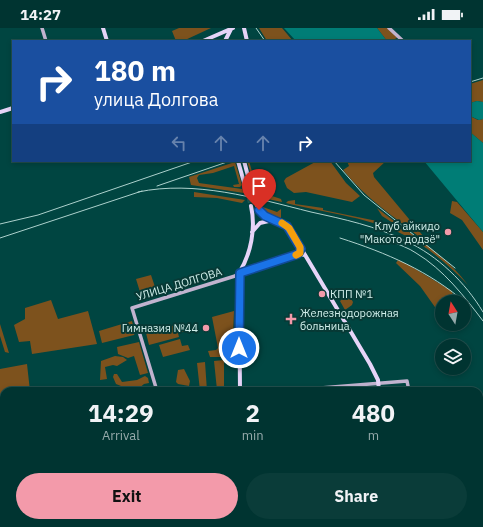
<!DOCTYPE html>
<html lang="en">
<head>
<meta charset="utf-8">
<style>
	body { margin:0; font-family:"IBM Plex Sans",sans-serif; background:#0a3c39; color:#f1f3f6; height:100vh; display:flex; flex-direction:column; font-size:15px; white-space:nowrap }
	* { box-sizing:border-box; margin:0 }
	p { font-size:13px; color:#95aaab }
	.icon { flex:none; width:22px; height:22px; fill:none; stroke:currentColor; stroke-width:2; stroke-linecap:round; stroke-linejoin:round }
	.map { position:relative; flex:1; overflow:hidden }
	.drawer { position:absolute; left:0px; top:359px; width:483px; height:140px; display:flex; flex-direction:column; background:#003431; border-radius:12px 12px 0 0; box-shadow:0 2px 6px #0003,0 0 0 1px #224f4d }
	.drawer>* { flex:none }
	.top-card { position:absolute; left:12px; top:12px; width:459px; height:122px; border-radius:0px; box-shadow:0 2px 6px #0003,0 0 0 1px #224f4d; background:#1a4fa0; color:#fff; overflow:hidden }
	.needle { width:26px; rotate:349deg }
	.tools { position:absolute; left:435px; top:267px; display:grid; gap:8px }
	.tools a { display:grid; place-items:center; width:36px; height:36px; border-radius:50%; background:#003431; box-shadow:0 2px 6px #0003,0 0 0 1px #224f4d; font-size:20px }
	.pin { position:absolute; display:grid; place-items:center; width:34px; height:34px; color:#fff; margin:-41px -17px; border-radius:50% 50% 50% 0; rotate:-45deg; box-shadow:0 0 4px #0007 }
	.pin .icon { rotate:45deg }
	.me { position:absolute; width:44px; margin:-22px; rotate:0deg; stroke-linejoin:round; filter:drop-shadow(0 0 3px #0008) }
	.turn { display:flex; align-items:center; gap:14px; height:84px; padding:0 16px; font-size:18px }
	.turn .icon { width:52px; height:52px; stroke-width:2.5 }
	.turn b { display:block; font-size:28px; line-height:34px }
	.lanes { display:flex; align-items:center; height:38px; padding:0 16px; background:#0003; justify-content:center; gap:20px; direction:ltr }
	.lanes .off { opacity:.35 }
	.eta { display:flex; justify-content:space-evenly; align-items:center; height:68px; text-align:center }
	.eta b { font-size:24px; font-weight:700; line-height:28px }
	.cta { display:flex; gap:8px; margin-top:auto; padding:8px 16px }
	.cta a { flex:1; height:46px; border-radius:24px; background:#f39aaa; color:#111; font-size:16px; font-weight:700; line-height:46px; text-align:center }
	.cta a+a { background:#0a3c39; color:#f1f3f6 }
	.status { display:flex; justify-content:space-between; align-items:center; height:28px; padding:0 20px; background:#003431; direction:ltr }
	.status svg { height:11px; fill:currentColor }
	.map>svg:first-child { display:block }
</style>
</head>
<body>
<div class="status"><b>14:27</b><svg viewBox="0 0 49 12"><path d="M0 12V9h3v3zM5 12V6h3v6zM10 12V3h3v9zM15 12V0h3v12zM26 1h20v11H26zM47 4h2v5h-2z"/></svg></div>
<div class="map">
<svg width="483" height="499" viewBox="0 0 483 499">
	<rect width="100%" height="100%" fill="#004541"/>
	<path fill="#7d521d" d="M179 0H211L183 13H176L172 3Z
		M259 0H282L293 13H267Z
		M377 0H388L398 9 392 13H387Z
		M483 52V74L477 73 470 75V56Z
		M470 88 478 92 483 91V115L470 104Z
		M247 133H249L253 147 256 148 259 154 263 155 262 157H258V165L265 163 269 167 281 171 282 174 258 169Z
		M317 133H330L346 155 360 168 352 174 306 164 294 165 287 160 284 153 286 150Z
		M347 133H386L373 145 374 149 424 209 423 212C395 189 365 170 343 142L349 138Z
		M235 134 242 157 240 159H234L233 157 239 156 234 138 213 145 199 147 197 150 199 155 242 161 244 165 191 157 189 149Z
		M194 164 245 172 242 175 217 170 194 169Z
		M295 172V176L323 180V182L377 193 390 198 393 195 382 188 377 180C408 205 444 225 468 257 449 237 425 216 398 204 365 189 322 184 286 175L288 173Z
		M452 173 457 174 483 204V222L462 192 450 185Z
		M260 178 277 184 281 181V190L265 185Z
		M398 232 407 236 452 263 454 274H442V289L420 258 396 235Z
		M151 247 155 259 140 264 136 251Z
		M348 266 353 274 352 277 345 282 340 273Z
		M51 272 58 291 88 283 97 316 32 326 30 313 19 314 14 297 25 291V280Z
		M234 283 233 308 222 310 223 320 234 319V325L225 326 224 329H210L208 323 216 322 218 320 212 289Z
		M132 293 135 305 134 307 102 315 99 303Z
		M183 295 185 303 178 305 179 309 149 317 146 305Z
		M0 296 9 325 5 324 0 308Z
		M180 311 182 318 188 317 190 322 163 329 159 317Z
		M139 314 148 345 140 347 134 328 128 330 118 326 117 319Z
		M115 328 123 329 127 332 117 338 113 337 105 339 107 351 100 352 101 333Z
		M224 332V362H217L214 333Z
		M205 334 207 363H200L197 335Z
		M27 336 30 363H4V378H0V341Z
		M184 341 190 353 189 358 178 356 176 354 178 342Z
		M114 346H117L122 354 137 352 145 348 148 350 149 355 144 356 138 361 132 358 126 363H120L121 358 116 356 113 349Z
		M4 470V492L0 486V472Z"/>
	<path fill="#007d76" d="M284 0H377L387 13H296Z
		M477 73 483 74V91L479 92 470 88V75Z
		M470 104 483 115V204L424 133H470Z
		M483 424V494L480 499H420L421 495H479V429Z"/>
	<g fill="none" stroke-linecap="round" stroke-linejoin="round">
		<path stroke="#4fd6cc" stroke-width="1" stroke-dasharray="5 4" stroke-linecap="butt" d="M461 499 463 495"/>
		<path stroke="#1f5e5a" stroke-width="4" stroke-dasharray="4 2" stroke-linecap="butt" d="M247 165 251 178
			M253 167 257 179"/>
		<path stroke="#c1b3cf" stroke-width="3.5" d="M42 0 46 13
			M389 0 403 13
			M157 363 132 280 235 248 239 245
			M283 363 407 353 409 363
			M479 438 483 439
			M0 453H4"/>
		<path stroke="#e6d4f8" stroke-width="4" d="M103 0 107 13
			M244 0 247 13
			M203 13 233 0
			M225 13 231 1
			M0 84 13 80
			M238 133 247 165
			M244 133 253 167
			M257 179C263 192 282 192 292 205L370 336 378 352 379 363
			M252 204 260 195 273 192
			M239 245 240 363
			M239 245C251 226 256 200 251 178
			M240 245 298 226 305 227
			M0 382H4
			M87 495V499
			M381 495V499
			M235 499V495"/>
		<path stroke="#add1cd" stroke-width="1" d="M256 0 265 13
			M470 54 483 50
			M334 133 364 167 455 240
			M157 158 230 133
			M138 164C195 152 255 170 311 184 343 191 376 198 406 213 438 228 465 254 483 284
			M0 196 38 187 195 133
			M0 210 142 163
			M340 210C387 225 429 243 466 275
			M391 213C399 217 409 220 416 225 443 241 465 269 483 293"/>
	</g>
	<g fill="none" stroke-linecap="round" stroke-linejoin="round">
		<g stroke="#114b97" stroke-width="10">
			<path id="route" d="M239 320 240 245 298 226 301 221 287 198 265 188 259 182"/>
		</g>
		<use href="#route" stroke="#1a73e8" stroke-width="7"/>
		<path stroke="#f59e0b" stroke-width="7" d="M282 195 289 200 300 219V225L296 227"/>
	</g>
	<g fill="#f39aaa" stroke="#073935" stroke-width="1.5">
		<circle cx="448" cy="204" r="4"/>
		<circle cx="322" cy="266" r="4"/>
		<path d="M289 285h4v4h4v4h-4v4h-4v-4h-4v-4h4z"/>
		<circle cx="206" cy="300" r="4"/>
	</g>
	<g text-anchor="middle" stroke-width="4" stroke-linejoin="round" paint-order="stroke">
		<g font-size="11" fill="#d1efeb" stroke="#073935" text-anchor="end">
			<text x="440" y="202">Клуб айкидо<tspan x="440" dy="13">"Макото додзё"</tspan></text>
			<text x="330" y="270" text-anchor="start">КПП №1</text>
			<text x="300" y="289" text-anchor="start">Железнодорожная<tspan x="300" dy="13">больница</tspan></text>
			<text x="198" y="304">Гимназия №44</text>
		</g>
		<g font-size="11" fill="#d1efeb" stroke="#073935">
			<text transform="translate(179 256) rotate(-17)" y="4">УЛИЦА ДОЛГОВА</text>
		</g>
	</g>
</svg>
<div class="tools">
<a><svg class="needle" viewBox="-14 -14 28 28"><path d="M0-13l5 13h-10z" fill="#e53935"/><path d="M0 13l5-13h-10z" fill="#95aaab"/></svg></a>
<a><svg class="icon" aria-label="layers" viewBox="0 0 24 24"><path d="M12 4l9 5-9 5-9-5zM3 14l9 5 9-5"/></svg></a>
</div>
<div class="pin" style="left:259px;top:182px;background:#d93025"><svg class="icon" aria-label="arrive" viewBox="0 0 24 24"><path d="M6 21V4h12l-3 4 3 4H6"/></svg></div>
<svg class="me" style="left:239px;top:320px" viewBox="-20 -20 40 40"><circle r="17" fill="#1a73e8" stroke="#fff" stroke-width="3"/><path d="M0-11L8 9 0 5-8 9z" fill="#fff"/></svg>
<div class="top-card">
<div class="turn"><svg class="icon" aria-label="right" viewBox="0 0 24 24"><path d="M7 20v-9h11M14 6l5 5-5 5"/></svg><div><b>180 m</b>улица Долгова</div></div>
<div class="lanes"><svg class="icon off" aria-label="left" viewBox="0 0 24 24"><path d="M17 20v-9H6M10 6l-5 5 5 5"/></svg><svg class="icon off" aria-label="ahead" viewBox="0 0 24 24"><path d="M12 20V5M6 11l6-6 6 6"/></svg><svg class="icon off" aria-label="ahead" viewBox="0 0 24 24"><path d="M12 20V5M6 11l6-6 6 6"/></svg><svg class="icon" aria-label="right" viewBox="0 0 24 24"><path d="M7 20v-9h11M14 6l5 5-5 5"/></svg></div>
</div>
<section class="drawer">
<div class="eta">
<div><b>14:29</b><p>Arrival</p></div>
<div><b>2</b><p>min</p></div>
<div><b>480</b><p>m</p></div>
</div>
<div class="cta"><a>Exit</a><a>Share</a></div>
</section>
</div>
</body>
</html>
